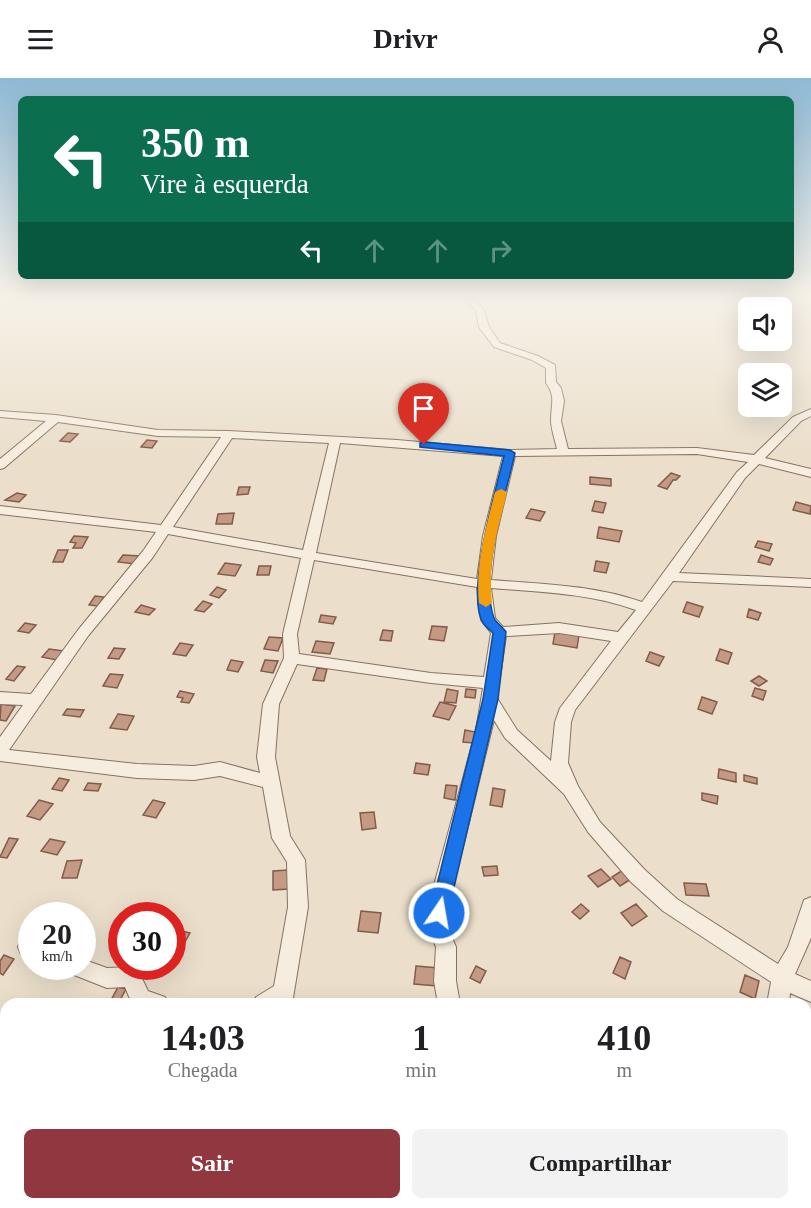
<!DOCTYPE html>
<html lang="pt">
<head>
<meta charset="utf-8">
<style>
	body { margin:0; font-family:Georgia,serif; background:#f2f2f2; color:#202124; height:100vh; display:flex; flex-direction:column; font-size:22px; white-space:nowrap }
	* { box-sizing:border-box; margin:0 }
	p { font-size:20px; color:#757577 }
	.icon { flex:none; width:33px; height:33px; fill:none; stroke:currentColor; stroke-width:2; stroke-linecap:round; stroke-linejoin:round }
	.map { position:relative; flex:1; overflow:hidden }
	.details { position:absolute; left:0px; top:920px; width:812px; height:212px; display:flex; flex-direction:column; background:#fff; border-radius:18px 18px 0 0; box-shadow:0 6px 24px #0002 }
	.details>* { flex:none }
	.hud { position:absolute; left:18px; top:18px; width:776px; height:183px; border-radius:9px; box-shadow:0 6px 24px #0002; background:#0b6e4f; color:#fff; overflow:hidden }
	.fabs { position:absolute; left:738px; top:219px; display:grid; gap:12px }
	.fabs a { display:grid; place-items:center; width:54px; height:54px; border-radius:9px; background:#fff; box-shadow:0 6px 24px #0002; font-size:30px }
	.speed { position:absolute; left:18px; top:824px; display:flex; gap:12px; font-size:30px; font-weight:700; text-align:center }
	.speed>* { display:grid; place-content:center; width:78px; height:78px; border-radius:50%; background:#fff; box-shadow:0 6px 24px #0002; line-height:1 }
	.speed small { font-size:15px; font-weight:400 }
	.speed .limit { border:9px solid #d22; background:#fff; color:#111 }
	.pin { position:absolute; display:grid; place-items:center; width:51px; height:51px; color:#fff; margin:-62px -26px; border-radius:50% 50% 50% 0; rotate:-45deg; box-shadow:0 0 6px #0007 }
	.pin .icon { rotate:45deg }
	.me { position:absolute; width:66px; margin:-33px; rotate:12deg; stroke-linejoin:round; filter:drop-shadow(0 0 4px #0008) }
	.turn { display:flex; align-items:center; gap:21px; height:126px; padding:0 24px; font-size:27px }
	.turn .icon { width:78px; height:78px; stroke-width:2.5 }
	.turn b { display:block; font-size:42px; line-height:51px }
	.lanes { display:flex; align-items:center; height:57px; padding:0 24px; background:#0003; justify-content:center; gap:30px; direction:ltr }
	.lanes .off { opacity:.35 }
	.eta { display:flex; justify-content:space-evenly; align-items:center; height:102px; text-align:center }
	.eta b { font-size:36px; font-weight:800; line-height:42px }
	.cta { display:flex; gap:12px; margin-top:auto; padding:12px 24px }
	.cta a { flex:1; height:69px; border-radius:9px; background:#90373f; color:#fff; font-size:24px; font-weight:800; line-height:69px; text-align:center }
	.cta a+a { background:#f2f2f2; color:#202124 }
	header { display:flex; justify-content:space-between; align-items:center; height:78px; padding:0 24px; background:#fff; font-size:27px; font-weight:800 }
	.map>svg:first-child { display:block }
</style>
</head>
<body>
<header><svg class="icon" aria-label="menu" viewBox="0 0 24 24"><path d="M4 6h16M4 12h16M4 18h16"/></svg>Drivr<svg class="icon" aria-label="person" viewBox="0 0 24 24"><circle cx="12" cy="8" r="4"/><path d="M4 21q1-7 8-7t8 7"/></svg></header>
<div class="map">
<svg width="811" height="1130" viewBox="0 0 811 1130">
	<rect width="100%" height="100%" fill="#ebdfcb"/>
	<path fill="#c59a85" stroke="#835b49" stroke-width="1.5" d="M68 355 78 356 70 364 60 363Z
		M147 362 157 363 152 370 141 369Z
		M671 395 680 398 676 402H673L667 411 658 408Z
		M590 399 611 401V408L590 406Z
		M239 409H250L248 416 237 417Z
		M17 415 26 417 19 424 5 422Z
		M595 423 606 425 603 435 592 433Z
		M796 424 811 428 810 436 793 432Z
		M531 431 545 434 540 443 526 440Z
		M234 435 232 446H216L218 436Z
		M599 449 622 453 619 464 597 460Z
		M74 458 88 459 82 470H73L76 465 70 464Z
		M758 463 772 466 769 473 755 469Z
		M58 472H68L63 484H53Z
		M123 477 141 478 136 486 118 484Z
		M761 477 773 481 770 487 758 484Z
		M596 483 609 485 606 495 594 493Z
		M225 485 241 487 235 498 218 496Z
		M259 488H271L269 497H257Z
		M217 509 226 512 219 520 210 517Z
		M95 518 104 519 98 528 89 527Z
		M203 523 212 526 204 534 195 532Z
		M687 524 703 529 699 539 683 534Z
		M141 527 155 531 149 537 135 534Z
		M749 531 761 535 758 542 747 539Z
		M321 537 336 539 333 546 319 544Z
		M25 545 36 547 29 555 18 553Z
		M432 548 447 549 444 563 429 561Z
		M383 552 393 553 391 563 380 562Z
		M555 554 579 557 577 570 553 566Z
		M269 559 283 560 278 573 264 571Z
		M316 563 334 565 330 576 312 574Z
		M180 565 193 567 186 578 173 576Z
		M114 570 125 571 119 581 108 580Z
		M49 571 64 573 57 582 42 579Z
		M720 571 732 575 728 586 716 582Z
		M650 574 664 579 659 588 646 583Z
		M231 582 243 584 238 594 227 592Z
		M265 582 278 583 273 595 261 593Z
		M17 588 25 589 14 603 6 601Z
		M317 590 327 591 324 603 313 602Z
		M110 596 123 597 117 610 103 608Z
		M759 598 767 603 759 608 751 603Z
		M755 610 766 613 763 622 752 618Z
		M447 611 458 613 456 625 444 624Z
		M466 611 476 612 475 620 465 619Z
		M180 613 194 616 189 625 181 624 183 620 177 619Z
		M702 619 717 624 712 636 698 631Z
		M440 624 456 628 449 642 433 638Z
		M1 626 15 628 6 643 0 642Z
		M67 631 84 632 80 639 63 637Z
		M118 636 134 638 127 652 110 650Z
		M465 652 475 654 473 665 463 664Z
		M416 685 430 687 428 697 414 695Z
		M719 691 736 695V704L718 700Z
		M744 697 757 700V706L744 703Z
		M59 700 69 702 62 713 52 711Z
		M88 705 101 706 98 713 84 712Z
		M446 707 457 708 455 722 444 720Z
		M493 710 505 712 502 729 490 727Z
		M702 715 718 718 717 726 702 722Z
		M39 722 53 726 40 742 27 738Z
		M153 722 165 725 156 740 143 737Z
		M374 734 376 750 362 752 360 735Z
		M9 760 18 761 7 780 0 779Z
		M50 761 65 764 57 777 41 773Z
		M82 782 77 800H62L67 783Z
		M497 788 498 797 484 798 482 789Z
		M601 791 611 801 598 809 588 798Z
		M288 792 289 811 273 812V793Z
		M623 792 631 801 620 808 612 799Z
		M684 805 706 806 709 818 686 817Z
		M581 826 589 833 580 841 572 834Z
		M636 826 647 838 632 848 621 835Z
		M361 833 381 835 378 855 358 853Z
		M178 852 190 855 185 864 173 861Z
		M4 877 14 881 3 897 0 895V883Z
		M620 879 631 884 625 901 613 895Z
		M416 888 439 890 437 908 414 906Z
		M476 888 486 893 480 905 470 900Z
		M745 897 759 903 755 921 740 914Z
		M118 909 126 911 119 924 111 922Z
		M218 1125H242L241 1130H218Z
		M396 1125 422 1126V1130H396Z"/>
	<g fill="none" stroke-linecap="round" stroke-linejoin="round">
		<g stroke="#867261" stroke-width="2">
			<path id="minor" d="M463 219H472L484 232 489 249 500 265 538 278 555 287 556 304 561 310 564 323 561 343 568 371 697 370 754 377 793 339 811 331V338L801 343 765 380 811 391V399L759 386 745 400 679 495 811 501V509L673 503 575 632 571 644 568 685 578 708 600 744 645 792 677 821 778 886 788 869 804 822 811 819V860L795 896 811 903V924L790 915 789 926H767L771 904 663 833 631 804 588 754 564 716 505 660 494 642 450 822 447 848 456 869V903L460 926H438L434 903 436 869 427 848 430 822 476 652 483 610 431 605 297 586 279 626 275 679 290 758 305 782 308 829 292 926H253L256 919 274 908 288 829 287 784 272 760 263 709 220 698 194 702 137 700 0 683V659L23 627 0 626V614L31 616 78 552 143 473 156 454 0 436V428L161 447 221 359 158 358 58 344 4 390 0 391V381L46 343 0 339V333L56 337 158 352 229 353 397 362 510 372 557 371C555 362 551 351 551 342 551 327 556 318 546 305V290L532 282 494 269 479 249 476 233ZM232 360 329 365 303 472 173 449ZM340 365 503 378 483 458 477 501 316 475ZM697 376 748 384 737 394 642 524C593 507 542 506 491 502L496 458 515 378ZM168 456 301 480 283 556 284 580 263 626 257 679 260 695 220 684 194 688 137 686 9 672 88 558 153 479ZM314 482 477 509 481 542 491 555 484 599 431 595 299 576 297 556ZM491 510C540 514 589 515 636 532L618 554 559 545 503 549 495 540ZM559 555 611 563 560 630 555 644 551 683 517 652 497 620 506 558Z
				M28 860 32 861V880L21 876 18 869 21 862Z
				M82 881 107 890 131 889 138 892 148 913 165 919 168 926H132L125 909 107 910 69 895 66 888H82Z
				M0 1003 6 1005V1029L0 1027Z
				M159 1125H186L183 1130H157Z
				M295 1125H321L322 1130H296Z
				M428 1125H454L453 1130H427Z
				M734 1125H760L759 1130H733Z"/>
		</g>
		<use href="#minor" fill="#f6edde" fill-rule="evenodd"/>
	</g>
	<linearGradient id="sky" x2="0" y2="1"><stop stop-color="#8fb9d5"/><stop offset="0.58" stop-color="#f6f1e8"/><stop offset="1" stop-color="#f6f1e8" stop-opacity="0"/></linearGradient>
	<rect width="811" height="377" fill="url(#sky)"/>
	<path fill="#1a73e8" stroke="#114b97" stroke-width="1.5" d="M424 364 510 372 515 375C506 416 479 500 494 540 496 545 503 549 506 554L498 621 448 835 445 841 439 843 432 841 430 835 483 621 493 555C490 552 485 548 483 545 465 516 496 411 504 378L420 369V365Z"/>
	<path fill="#f59e0b" d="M501 411 507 414C498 450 487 487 492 525L486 529 479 525C475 487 486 450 495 414Z"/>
</svg>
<div class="fabs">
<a><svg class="icon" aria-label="sound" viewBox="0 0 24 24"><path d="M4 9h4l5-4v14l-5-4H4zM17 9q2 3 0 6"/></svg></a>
<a><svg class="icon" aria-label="layers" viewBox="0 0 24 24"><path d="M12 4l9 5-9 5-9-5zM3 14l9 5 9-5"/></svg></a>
</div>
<div class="speed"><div>20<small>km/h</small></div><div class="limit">30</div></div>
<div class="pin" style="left:424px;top:367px;background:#d93025"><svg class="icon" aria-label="arrive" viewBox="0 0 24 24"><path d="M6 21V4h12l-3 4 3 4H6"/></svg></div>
<svg class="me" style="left:439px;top:835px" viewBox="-20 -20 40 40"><circle r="17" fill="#1a73e8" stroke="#fff" stroke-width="3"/><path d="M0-11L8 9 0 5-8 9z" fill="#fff"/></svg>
<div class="hud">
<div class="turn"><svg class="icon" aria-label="left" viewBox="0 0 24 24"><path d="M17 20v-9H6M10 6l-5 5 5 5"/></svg><div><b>350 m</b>Vire à esquerda</div></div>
<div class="lanes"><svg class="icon" aria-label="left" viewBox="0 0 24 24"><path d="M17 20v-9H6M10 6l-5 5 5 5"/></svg><svg class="icon off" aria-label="ahead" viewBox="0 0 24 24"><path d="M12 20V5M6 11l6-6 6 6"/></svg><svg class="icon off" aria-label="ahead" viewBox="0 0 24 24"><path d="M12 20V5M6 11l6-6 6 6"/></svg><svg class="icon off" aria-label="right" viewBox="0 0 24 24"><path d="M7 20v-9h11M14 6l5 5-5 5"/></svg></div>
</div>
<section class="details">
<div class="eta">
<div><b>14:03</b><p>Chegada</p></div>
<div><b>1</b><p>min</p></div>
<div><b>410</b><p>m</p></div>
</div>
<div class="cta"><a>Sair</a><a>Compartilhar</a></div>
</section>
</div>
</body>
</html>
